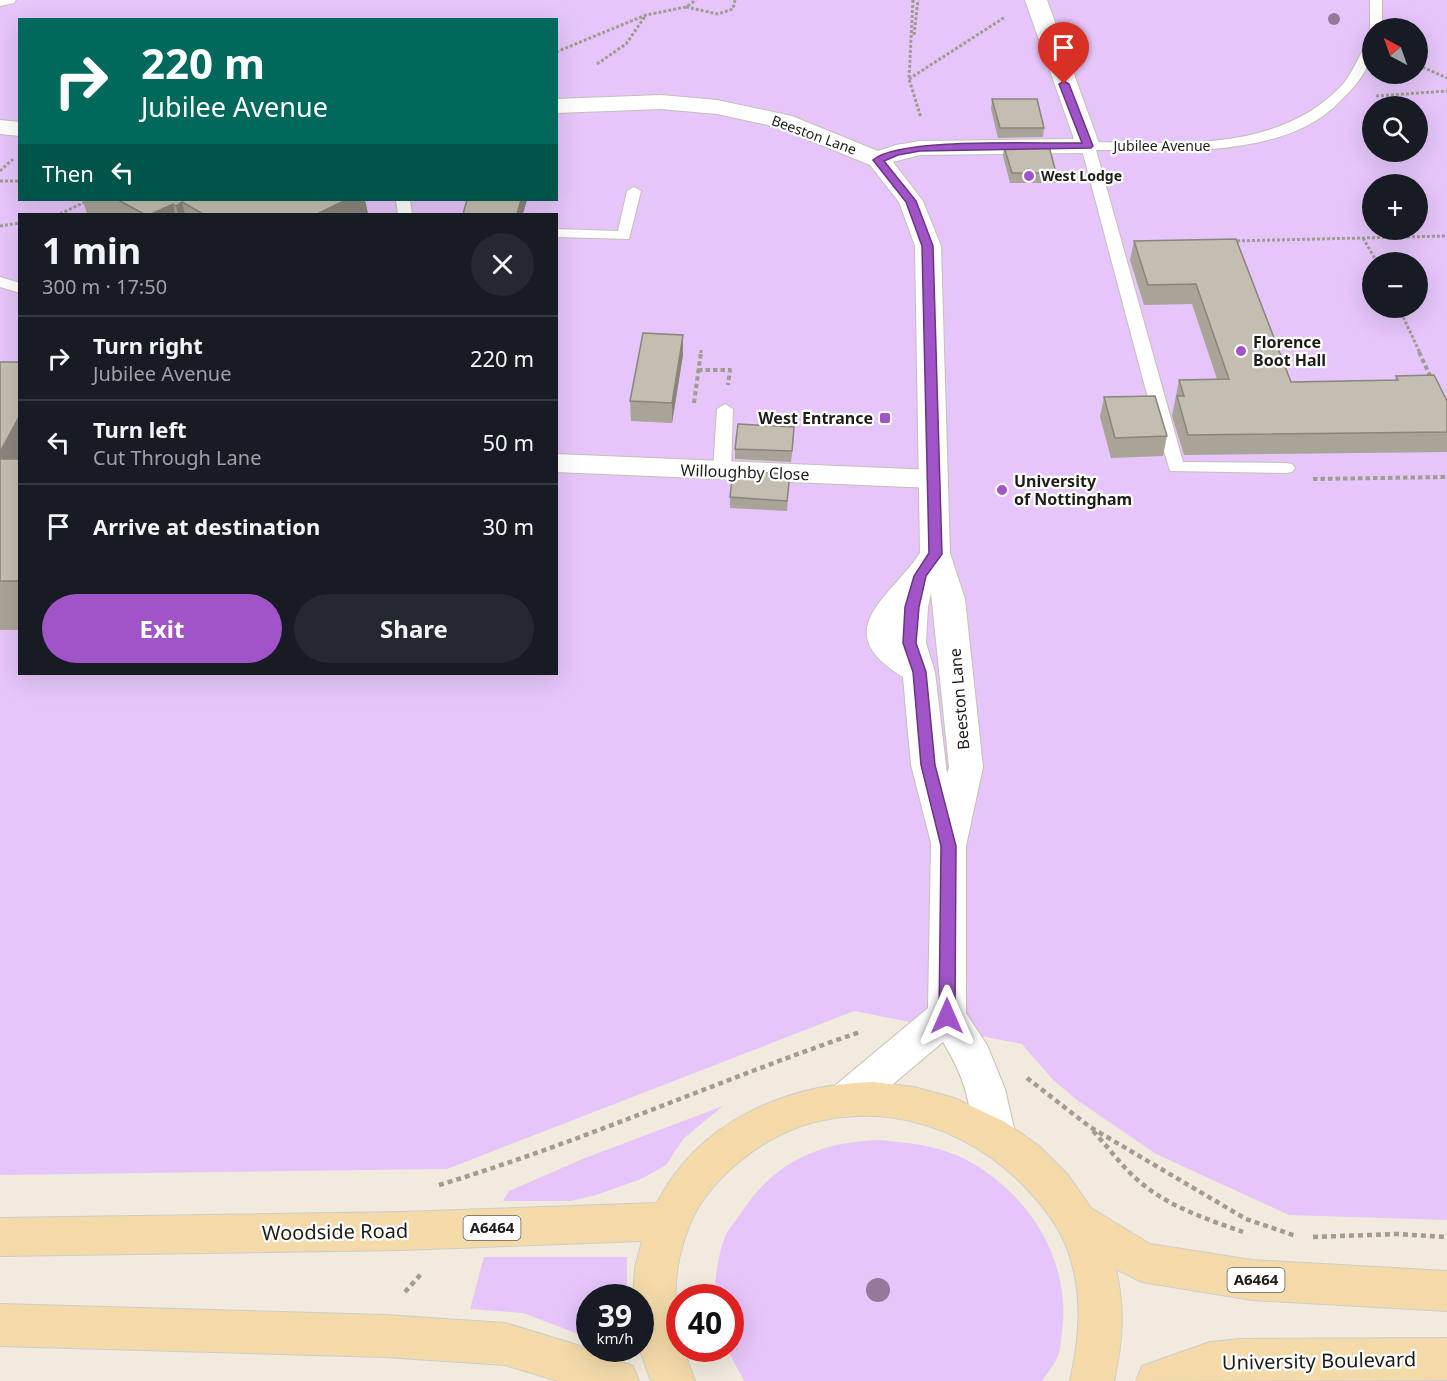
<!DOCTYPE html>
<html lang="en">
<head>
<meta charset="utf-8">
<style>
	body { margin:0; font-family:"Noto Sans",sans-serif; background:#242831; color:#f1f3f6; height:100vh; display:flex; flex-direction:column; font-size:22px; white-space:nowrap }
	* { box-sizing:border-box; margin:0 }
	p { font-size:20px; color:#9ea1a6 }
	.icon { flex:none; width:33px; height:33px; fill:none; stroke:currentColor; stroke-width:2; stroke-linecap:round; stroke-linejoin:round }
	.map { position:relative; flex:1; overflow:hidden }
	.sheet { position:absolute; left:18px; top:213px; width:540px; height:462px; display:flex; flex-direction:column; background:#171b24; border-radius:0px; box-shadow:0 6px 24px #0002 }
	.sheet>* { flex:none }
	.top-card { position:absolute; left:18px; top:18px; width:540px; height:183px; border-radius:0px; box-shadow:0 6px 24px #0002; background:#00695c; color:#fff; overflow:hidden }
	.needle { width:39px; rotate:319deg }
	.tools { position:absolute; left:1362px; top:18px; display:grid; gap:12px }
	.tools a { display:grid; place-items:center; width:66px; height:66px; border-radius:50%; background:#171b24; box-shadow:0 6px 24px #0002; font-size:30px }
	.speed { position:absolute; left:576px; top:1284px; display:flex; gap:12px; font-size:30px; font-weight:700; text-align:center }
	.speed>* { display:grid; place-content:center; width:78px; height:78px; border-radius:50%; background:#171b24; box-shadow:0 6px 24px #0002; line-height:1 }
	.speed small { font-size:15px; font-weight:400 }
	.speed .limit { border:9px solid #d22; background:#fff; color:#111 }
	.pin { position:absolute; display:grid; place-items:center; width:51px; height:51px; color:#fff; margin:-62px -26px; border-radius:50% 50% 50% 0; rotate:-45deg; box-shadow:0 0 6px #0007 }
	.pin .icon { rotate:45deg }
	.me { position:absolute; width:66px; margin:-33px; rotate:0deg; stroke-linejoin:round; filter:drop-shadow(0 0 4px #0008) }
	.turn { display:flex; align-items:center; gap:21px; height:126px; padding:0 24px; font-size:27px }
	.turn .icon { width:78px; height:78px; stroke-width:2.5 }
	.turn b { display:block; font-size:42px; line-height:51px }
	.then { display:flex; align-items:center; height:57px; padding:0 24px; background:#0003; gap:12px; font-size:22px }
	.round { display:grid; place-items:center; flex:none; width:63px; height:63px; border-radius:32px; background:#242831 }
	.overview { display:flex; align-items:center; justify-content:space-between; height:102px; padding:0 24px }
	h1 { font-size:36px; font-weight:700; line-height:45px }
	.action { display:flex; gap:12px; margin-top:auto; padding:12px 24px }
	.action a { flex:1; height:69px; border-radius:36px; background:#a054c7; color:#fff; font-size:24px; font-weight:700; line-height:69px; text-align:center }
	.action a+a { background:#242831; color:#f1f3f6 }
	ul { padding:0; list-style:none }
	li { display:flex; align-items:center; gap:18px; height:84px; padding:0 24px; border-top:2px solid #363941 }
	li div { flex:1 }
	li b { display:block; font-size:22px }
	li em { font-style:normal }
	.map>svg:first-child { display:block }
</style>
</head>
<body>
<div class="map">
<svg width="1447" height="1381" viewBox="0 0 1447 1381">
	<rect width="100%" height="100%" fill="#f1eadd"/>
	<path fill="#e6c5fa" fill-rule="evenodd" d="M0 0H1447V1220L1289 1215 1156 1154 1077 1100 1053 1080 1022 1044 854 1011 447 1169 0 1175ZM20 20H556V200H20ZM1372 28H1418V74H1372ZM1372 106H1418V152H1372ZM1372 184H1418V230H1372ZM20 214H556V674H20ZM1372 262H1418V308H1372Z
		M723 1106 684 1138 666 1165 641 1179 596 1195 571 1201H503L509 1191 585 1158Z
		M879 1140C910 1143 944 1146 972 1163 1031 1197 1071 1262 1062 1331 1061 1338 1061 1347 1059 1353 1056 1363 1048 1372 1042 1381H744L727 1349 730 1348V1298L714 1297V1294C716 1275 718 1253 726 1235 729 1228 735 1222 739 1216 772 1163 818 1142 879 1140Z
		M484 1257H627V1297L590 1298 589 1338 523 1313 470 1309Z"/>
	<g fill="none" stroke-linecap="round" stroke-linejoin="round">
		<g stroke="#c6bfb3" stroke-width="2">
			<path id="service" d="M0 0H16L14 3 0 6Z
				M1370 0H1382V28H1372V31L1370 28Z
				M1372 42C1374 61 1361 80 1348 93 1341 100 1335 107 1328 112 1271 158 1165 151 1096 150L1183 462 1286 463 1292 464 1295 468 1292 472 1286 473 1170 471 1145 387 1081 146 1088 142C1174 143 1280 154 1344 83 1353 71 1359 56 1367 43Z
				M634 187 641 191 629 239 556 237V229L618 231 627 191Z
				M396 200H410L412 214H398Z
				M0 277 20 283V293L0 287Z
				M725 404 733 409 731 471 728 475H716L713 471 717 409Z"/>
		</g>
		<g stroke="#c6bfb3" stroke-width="2">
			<path id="minor" d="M556 454 933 470 943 472 948 479 943 486 933 488 556 472Z"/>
		</g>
		<g stroke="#c6bfb3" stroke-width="2">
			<path id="tertiary" d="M1025 0H1047L1100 146 1096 151 1088 153 920 155 893 162 923 201 941 246 950 553 965 599 983 767 966 846V1013L987 1045 1005 1089 1016 1137 1010 1149 996 1155 982 1149C972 1130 971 1110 965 1089 960 1072 952 1057 943 1042L860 1112 846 1117 832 1112 826 1100 832 1088 928 1008 931 843 911 765 903 677C826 631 891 597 920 553L915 246 899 202 870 165 777 127 717 114 661 109 556 113V99L661 95 717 100 792 116 878 151 896 145 920 141 1074 139ZM931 593 949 767 947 774 935 672 926 643 928 607Z
				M0 120 20 122V136L0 134Z"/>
		</g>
		<g stroke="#cecdcc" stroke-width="2">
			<path id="primary" d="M873 1082 914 1087 954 1098 1005 1122 1039 1146 1068 1175 1091 1208 1150 1244 1252 1260 1447 1271V1311L1252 1300 1142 1282 1116 1269C1125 1311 1123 1339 1114 1381H1070C1079 1340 1083 1302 1071 1260 1064 1233 1045 1208 1026 1188 951 1109 829 1087 740 1161 718 1179 696 1204 687 1232 678 1256 674 1282 676 1308 677 1322 680 1335 680 1348H683L695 1381H651L639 1348 640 1298H633L635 1268 642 1241 402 1250 0 1256V1218L402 1212 657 1203C698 1122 786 1084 873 1082Z
				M0 1304 385 1315 505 1323 571 1343 633 1366 639 1381H558L505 1365 385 1357 0 1346Z
				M1447 1338V1380L1136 1381 1142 1366 1210 1342 1240 1339Z"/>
		</g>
		<path stroke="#a19c92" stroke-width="3" stroke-dasharray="3 2" stroke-linecap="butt" d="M913 0 909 79 921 118
			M686 7 718 14 733 9 735 0
			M914 35 918 0
			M556 52 646 15 686 7 696 0
			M597 64 626 44 646 15
			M1418 65 1447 78
			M909 79 1005 17
			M1376 96 1447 91
			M0 171 13 159
			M0 181H20
			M60 214 89 200
			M0 226 20 223
			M1363 238 1377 262
			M1232 241 1447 236
			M1399 308 1420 353
			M701 353V350"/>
		<path stroke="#a19c92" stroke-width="4" stroke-dasharray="4.5 3" stroke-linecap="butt" d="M1419 352 1432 380
			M698 370H730L728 385
			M694 403 701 352
			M1313 479 1447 477"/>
		<path stroke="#a19c92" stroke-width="4.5" stroke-dasharray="5 4" stroke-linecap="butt" d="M1027 1078 1090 1127 1246 1219 1296 1236
			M1093 1131C1109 1148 1122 1167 1140 1182 1169 1207 1207 1219 1243 1232
			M439 1185C582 1142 719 1080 860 1032
			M1313 1237 1397 1234 1447 1237
			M405 1292 422 1273"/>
		<use href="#service" fill="#fff" fill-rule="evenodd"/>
		<use href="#minor" fill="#fff" fill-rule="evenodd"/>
		<use href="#tertiary" fill="#fff" fill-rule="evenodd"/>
		<use href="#primary" fill="#f4daa9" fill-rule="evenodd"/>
	</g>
	<g fill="#96789a">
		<circle cx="1334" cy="19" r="6"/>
		<circle cx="878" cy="1290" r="12"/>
	</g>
	<path fill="#a9a398" d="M992 99 1044 128 1043 137 998 138 991 109Z
		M1004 147 1056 173 1055 183H1010L1003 156Z
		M83 200H365L368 214H87Z
		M1236 239 1291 382 1395 380 1396 376 1447 401V452L1184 455 1172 416 1179 380 1217 379 1192 304 1144 305 1130 260 1134 241Z
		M683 335V355L672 423 631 421 630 401Z
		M0 362H20V630H0Z
		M1104 397 1167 436 1163 456 1111 458 1100 417Z
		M794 437 791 462 735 459V449Z
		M789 484 787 511 730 508V497Z"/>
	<path fill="#89857c" d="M346 200H365L368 214H317Z
		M521 200H527L523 214H517Z
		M182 202 185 214H178L176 206Z
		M173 204 175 214H151Z
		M683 335V355L672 423V403Z
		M20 415V494L0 469V452Z"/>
	<path fill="#c4beb1" stroke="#89857c" stroke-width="1.5" d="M992 99H1037L1044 128H1000Z
		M1049 146 1056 173H1012L1004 147Z
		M118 200H346L317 214H203L182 202 176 206 173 204 151 214H144Z
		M467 200H521L517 214H463Z
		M1236 239 1291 382 1398 380 1396 376 1434 375 1447 401V432L1188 435 1177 396H1184L1179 380 1229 379 1196 284 1148 285 1134 241Z
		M643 333 683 335 672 403 630 401Z
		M0 362H20V415L0 452Z
		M1155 396 1167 436 1115 438 1104 397Z
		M738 424 794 427 792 451 735 449Z
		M0 459H20V581H0Z
		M733 471 790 474 787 501 730 497Z"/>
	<path fill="#a054c7" stroke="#683781" stroke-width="1.5" d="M1064 81 1069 84 1093 146 1091 148 920 151 898 155 884 161 916 201 933 246 942 554 926 576 919 607 916 643 926 672 935 765 956 846 955 1016 953 1020 947 1022 942 1020 939 1016 941 846 921 765 913 672 903 643 905 607 914 576 929 553 922 246 906 202 873 160C899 137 1041 144 1082 143L1059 84Z"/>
	<g fill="#a054c7" stroke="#fff" stroke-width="2">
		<circle cx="1029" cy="176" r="6"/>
		<circle cx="1241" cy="351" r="6"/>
		<rect x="879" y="412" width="12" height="12" rx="3"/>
		<circle cx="1002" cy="490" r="6"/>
	</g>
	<g text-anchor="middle" stroke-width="4.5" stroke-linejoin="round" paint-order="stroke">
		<g font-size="14" fill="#1e1c17" stroke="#fff">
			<text transform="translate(814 135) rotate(20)" y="5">Beeston Lane</text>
			<text x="1162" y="151">Jubilee Avenue</text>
		</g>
		<g font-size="14" font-weight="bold" fill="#1e1c17" stroke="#fff" text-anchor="start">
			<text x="1041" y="181">West Lodge</text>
		</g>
		<g fill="#fff" stroke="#62605d" stroke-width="1.5">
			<rect x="463.5" y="1216" width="57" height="24" rx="4.5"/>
			<rect x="1227.5" y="1268" width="57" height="24" rx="4.5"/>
		</g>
		<g font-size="15" font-weight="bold" fill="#1e1c17">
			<text x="492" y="1233">A6464</text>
			<text x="1256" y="1285">A6464</text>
		</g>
		<g font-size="16" font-weight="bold" fill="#1e1c17" stroke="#fff" text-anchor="start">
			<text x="1253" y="348">Florence<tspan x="1253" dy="18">Boot Hall</tspan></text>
			<text x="873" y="424" text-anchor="end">West Entrance</text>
			<text x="1014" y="487">University<tspan x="1014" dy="18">of Nottingham</tspan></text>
		</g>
		<g font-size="16" fill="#1e1c17" stroke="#fff">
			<text transform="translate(745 472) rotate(2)" y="6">Willoughby Close</text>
			<text transform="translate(959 699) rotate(-95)" y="6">Beeston Lane</text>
		</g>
		<g font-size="20" fill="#1e1c17" stroke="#fff">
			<text transform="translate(335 1232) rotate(-1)" y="7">Woodside Road</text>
			<text transform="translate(1319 1361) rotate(-1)" y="7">University Boulevard</text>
		</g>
	</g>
</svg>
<div class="tools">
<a><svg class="needle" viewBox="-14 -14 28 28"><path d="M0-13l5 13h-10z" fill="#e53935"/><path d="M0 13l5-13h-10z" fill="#9ea1a6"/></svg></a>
<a><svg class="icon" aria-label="search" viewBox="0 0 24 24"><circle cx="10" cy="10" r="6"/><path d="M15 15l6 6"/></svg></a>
<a>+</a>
<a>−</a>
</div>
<div class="speed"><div>39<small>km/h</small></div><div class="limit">40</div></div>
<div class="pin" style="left:1064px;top:84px;background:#d93025"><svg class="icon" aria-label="arrive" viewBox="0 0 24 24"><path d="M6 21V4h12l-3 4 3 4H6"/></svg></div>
<svg class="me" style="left:947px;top:1016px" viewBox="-20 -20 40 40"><path d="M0-17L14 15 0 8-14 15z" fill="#a054c7" stroke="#fff" stroke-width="4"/></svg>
<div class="top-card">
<div class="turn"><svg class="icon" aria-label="right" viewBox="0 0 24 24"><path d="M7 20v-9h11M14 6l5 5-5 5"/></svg><div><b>220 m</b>Jubilee Avenue</div></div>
<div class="then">Then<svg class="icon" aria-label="left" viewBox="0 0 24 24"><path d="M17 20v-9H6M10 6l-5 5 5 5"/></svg></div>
</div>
<section class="sheet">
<div class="overview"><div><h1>1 min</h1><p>300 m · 17:50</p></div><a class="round"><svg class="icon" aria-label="close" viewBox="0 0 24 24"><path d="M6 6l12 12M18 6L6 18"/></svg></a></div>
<ul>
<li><svg class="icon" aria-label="right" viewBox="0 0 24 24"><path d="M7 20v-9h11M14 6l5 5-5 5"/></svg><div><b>Turn right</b><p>Jubilee Avenue</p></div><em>220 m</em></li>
<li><svg class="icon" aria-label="left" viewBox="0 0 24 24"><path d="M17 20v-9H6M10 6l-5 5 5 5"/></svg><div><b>Turn left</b><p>Cut Through Lane</p></div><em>50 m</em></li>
<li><svg class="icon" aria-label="arrive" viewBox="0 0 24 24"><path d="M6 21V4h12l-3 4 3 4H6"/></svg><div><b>Arrive at destination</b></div><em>30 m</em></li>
</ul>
<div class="action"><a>Exit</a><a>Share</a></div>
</section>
</div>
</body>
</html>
